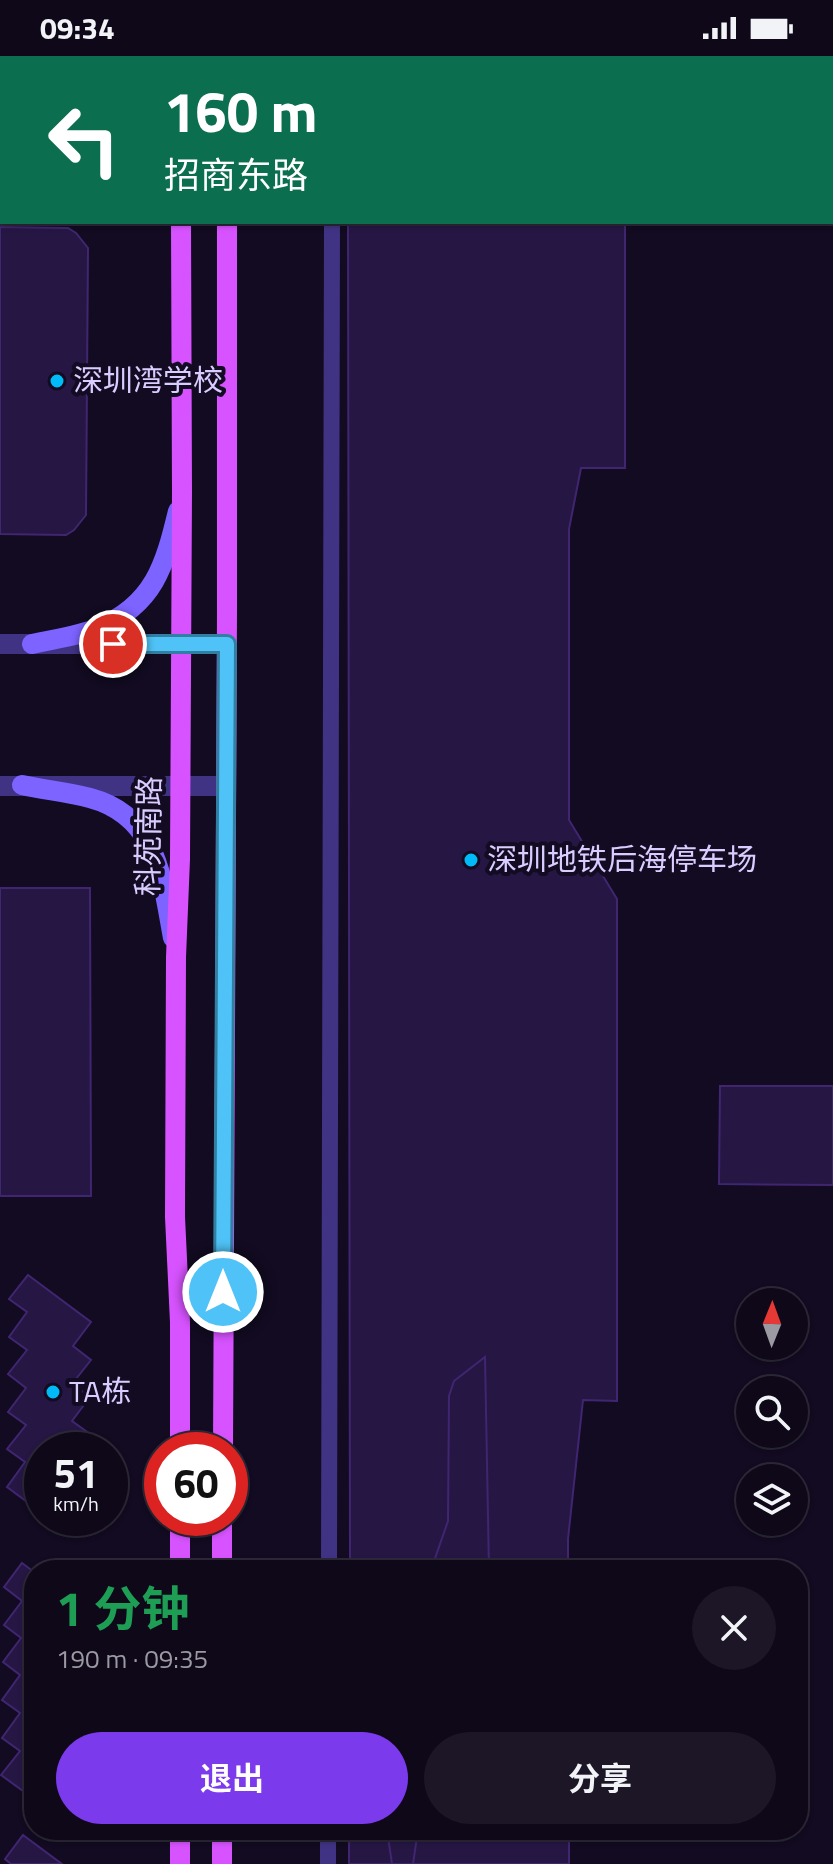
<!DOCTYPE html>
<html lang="zh">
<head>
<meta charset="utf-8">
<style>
	body { margin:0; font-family:"Titillium Web","Noto Sans SC",sans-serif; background:#1c1626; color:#f1f3f6; height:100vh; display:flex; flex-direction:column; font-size:30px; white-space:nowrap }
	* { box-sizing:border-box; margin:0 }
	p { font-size:26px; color:#9b9aa2 }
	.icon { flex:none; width:44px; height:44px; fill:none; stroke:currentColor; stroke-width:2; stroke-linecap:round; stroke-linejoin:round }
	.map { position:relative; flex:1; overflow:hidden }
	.sheet { position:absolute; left:24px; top:1504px; width:784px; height:280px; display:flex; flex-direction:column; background:#0e0819; border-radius:32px; box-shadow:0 2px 6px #0004,0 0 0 2px #2e2938 }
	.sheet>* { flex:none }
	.top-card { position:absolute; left:0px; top:0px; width:834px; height:168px; box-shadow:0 2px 6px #0004,0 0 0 2px #2e2938; background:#0b6e4f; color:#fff; overflow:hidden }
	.needle { width:52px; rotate:1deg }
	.tools { position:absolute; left:736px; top:1232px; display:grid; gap:16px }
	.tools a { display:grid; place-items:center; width:72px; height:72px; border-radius:50%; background:#0e0819; box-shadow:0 2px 6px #0004,0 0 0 2px #2e2938; font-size:40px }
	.speed { position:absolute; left:24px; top:1376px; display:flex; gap:16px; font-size:40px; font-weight:700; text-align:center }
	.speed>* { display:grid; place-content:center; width:104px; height:104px; border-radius:50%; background:#0e0819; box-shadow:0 2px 6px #0004,0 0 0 2px #2e2938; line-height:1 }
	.speed small { font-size:20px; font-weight:400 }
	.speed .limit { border:12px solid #d22; background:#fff; color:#111 }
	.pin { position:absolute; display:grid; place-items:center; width:68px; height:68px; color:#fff; margin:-34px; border:4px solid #fff; border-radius:50%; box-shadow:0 2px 8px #0007 }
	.me { position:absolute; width:88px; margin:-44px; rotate:0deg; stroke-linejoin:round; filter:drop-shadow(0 0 6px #0008) }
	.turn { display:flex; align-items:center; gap:28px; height:168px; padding:0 32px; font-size:36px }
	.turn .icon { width:104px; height:104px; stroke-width:2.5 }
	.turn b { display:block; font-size:56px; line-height:68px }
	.round { display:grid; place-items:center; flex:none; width:84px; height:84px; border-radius:42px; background:#1c1626 }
	.headline { display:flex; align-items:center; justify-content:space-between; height:136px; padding:0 32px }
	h1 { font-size:48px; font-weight:700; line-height:60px; color:#1e9e55 }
	.primary-button { display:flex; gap:16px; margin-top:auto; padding:16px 32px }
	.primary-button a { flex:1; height:92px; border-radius:48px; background:#7c3aed; color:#fff; font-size:32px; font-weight:700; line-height:92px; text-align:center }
	.primary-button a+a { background:#1c1626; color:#f1f3f6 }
	.status { display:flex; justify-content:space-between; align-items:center; height:56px; padding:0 40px; background:#0e0819; direction:ltr }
	.status svg { height:22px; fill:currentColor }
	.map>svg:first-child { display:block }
</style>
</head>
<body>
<div class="status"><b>09:34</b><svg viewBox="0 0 49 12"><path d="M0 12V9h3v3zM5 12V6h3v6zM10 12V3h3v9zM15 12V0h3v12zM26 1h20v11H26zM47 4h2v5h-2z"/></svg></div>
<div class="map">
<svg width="833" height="1808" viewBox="0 0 833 1808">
	<rect width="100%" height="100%" fill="#120b21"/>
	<path fill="#261644" stroke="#402671" stroke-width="2" d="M0 0H71V2H2V27H0Z
		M348 0H625V2H348Z
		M832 40H833V139H832Z
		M348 166H625V412H581L569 473V764L617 843V1345L583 1344 568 1483V1514H350Z
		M0 171 68 172 76 177 88 192 86 459 74 474 66 479 0 478Z
		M0 832H90L91 1140H0Z
		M720 1030H833V1129L719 1128Z
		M28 1219 91 1266 73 1290 91 1304 72 1328 90 1341 72 1365 90 1378 78 1394H42V1457L7 1431 25 1406 7 1393 26 1369 8 1356 26 1332 8 1318 27 1294 9 1281 27 1256 9 1243Z
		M485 1301 489 1514H431L448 1465 449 1340 454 1325Z
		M49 1462H82L70 1478Z
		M22 1507 34 1516V1743L1 1719 20 1695 2 1682 20 1657 2 1644 20 1619 3 1606 21 1582 4 1569 22 1545 4 1531Z
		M349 1774H569V1808H349Z
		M387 1774H418L413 1808H392Z
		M23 1779 62 1808H11L5 1803Z"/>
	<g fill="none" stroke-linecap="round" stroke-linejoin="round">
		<path stroke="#413384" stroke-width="16" d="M333 2V0
			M329 1514 332 166
			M328 1808V1774"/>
		<path stroke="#413384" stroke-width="20" d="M0 588H227
			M0 730H226"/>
		<path stroke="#7d63ff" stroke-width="20" d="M32 588C54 583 78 580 98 572 154 549 165 509 178 455
			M22 729C44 734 68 736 90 742 158 760 162 823 173 882"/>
		<path stroke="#d753ff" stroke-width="20" d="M180 0V2
			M226 0V2
			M180 1394V1266L175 1161 176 901 180 803 182 436 181 166
			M223 1394 227 554V166
			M180 1462V1514
			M222 1514V1462
			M180 1774V1808
			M222 1774V1808"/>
	</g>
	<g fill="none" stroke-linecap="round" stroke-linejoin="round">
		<g stroke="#337fa1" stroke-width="20">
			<path id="route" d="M113 588H227L223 1236"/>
		</g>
		<use href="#route" stroke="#4fc3f7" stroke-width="14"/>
	</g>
	<g fill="#00bbf7" stroke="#120b21" stroke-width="3">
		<circle cx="57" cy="325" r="8"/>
		<circle cx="471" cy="804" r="8"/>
		<circle cx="53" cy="1336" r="8"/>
	</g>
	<g text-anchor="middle" stroke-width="8" stroke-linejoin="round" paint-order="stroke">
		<g font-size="30" fill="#d9ccff" stroke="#120b21" text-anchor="start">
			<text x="73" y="335">深圳湾学校</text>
			<text x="487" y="814">深圳地铁后海停车场</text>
			<text x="69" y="1346">TA栋</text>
		</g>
		<g font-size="30" fill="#d9ccff" stroke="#120b21">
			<text transform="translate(149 780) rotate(-89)" y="10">科苑南路</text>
		</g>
	</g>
</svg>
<div class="tools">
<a><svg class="needle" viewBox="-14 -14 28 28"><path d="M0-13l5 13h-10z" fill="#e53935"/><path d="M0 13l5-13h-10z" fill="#9b9aa2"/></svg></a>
<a><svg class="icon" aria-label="search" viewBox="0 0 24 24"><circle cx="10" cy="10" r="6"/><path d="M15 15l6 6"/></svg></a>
<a><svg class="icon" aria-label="layers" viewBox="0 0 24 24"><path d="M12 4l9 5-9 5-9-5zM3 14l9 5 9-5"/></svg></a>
</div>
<div class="speed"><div>51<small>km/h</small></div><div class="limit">60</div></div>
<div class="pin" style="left:113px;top:588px;background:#d93025"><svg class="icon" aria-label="arrive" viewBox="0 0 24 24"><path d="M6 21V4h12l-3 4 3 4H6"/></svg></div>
<svg class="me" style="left:223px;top:1236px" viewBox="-20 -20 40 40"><circle r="17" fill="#4fc3f7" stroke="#fff" stroke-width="3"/><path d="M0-11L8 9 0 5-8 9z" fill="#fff"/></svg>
<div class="top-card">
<div class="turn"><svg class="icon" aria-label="left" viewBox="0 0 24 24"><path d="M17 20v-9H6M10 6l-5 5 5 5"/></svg><div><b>160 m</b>招商东路</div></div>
</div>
<section class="sheet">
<div class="headline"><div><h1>1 分钟</h1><p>190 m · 09:35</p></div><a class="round"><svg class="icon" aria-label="close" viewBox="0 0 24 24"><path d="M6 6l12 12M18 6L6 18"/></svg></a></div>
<div class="primary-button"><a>退出</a><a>分享</a></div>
</section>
</div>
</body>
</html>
